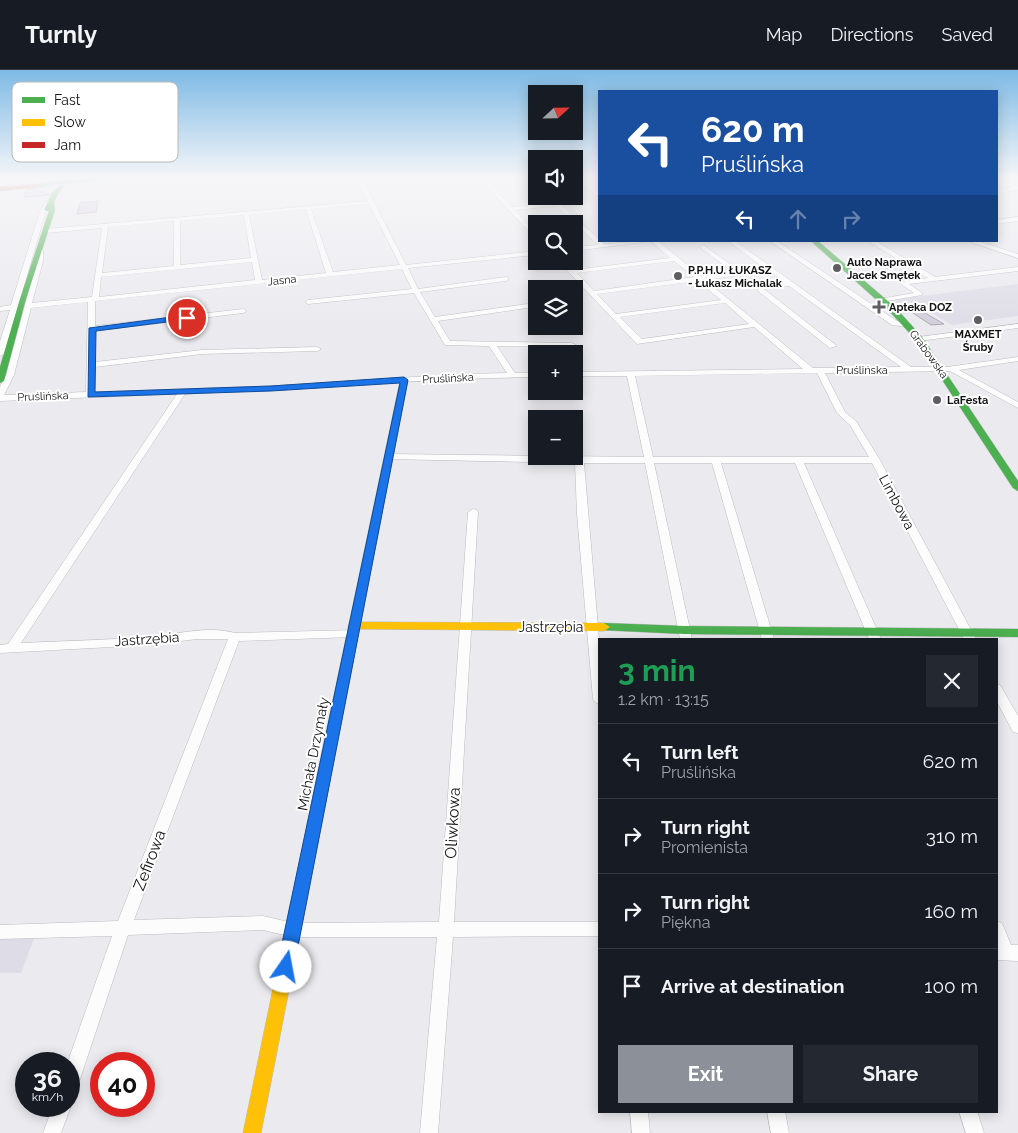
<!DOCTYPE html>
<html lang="en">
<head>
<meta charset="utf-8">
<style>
	body { margin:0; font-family:Raleway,sans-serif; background:#242831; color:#f1f3f6; height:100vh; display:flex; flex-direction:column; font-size:19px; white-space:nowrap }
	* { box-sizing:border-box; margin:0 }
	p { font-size:16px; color:#9ea1a6 }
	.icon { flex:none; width:28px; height:28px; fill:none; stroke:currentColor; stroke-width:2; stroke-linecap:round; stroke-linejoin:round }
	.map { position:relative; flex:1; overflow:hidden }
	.details { position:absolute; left:598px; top:568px; width:400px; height:475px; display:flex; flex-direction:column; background:#171b24; border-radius:0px; box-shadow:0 2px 12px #0003 }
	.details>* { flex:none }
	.banner { position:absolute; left:598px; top:20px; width:400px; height:152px; border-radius:0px; box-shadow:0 2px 12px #0003; background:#1a4fa0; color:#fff; overflow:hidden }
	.needle { width:32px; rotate:68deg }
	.tools { position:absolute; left:528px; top:15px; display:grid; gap:10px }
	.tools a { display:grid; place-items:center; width:55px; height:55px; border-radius:0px; background:#171b24; box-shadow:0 2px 12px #0003; font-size:25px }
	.speed { position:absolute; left:15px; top:982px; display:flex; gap:10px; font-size:25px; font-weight:700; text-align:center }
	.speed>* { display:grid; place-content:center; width:65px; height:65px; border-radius:50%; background:#171b24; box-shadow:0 2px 12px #0003; line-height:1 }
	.speed small { font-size:12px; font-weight:400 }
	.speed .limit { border:8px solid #d22; background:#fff; color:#111 }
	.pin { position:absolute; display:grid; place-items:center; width:42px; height:42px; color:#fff; margin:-21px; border:2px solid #fff; border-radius:50%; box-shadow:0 1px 5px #0007 }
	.me { position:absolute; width:55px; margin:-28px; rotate:12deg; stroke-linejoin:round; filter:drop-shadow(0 0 4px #0008) }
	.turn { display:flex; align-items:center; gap:18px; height:105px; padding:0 20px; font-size:22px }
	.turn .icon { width:65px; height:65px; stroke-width:2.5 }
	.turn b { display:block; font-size:35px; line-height:42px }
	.lanes { display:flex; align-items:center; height:48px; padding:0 20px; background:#0003; justify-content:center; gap:25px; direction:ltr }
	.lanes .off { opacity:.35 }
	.round { display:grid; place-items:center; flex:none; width:52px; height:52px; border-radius:0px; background:#242831 }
	.summary { display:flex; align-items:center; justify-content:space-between; height:85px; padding:0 20px }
	h1 { font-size:30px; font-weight:700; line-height:38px; color:#1e9e55 }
	.action { display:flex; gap:10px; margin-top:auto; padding:10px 20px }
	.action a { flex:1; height:58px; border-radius:0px; background:#8c9099; color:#fff; font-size:20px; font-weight:700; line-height:58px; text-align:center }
	.action a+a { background:#242831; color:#f1f3f6 }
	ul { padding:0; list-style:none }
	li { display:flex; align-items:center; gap:15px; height:75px; padding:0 20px; border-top:1px solid #363941 }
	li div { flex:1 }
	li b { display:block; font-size:19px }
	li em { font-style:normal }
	header { display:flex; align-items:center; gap:30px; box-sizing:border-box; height:70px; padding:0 25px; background:#171b24; border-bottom:1px solid #363941 }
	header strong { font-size:24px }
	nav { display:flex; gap:28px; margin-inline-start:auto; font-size:18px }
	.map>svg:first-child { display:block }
</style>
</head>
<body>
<header>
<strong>Turnly</strong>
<nav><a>Map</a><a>Directions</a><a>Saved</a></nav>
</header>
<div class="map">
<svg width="1018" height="1063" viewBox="0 0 1018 1063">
	<rect width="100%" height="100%" fill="#ebeaef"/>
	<path fill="#dedde7" d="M1018 214V246L952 255 927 240 905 244 889 230Z
		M35 866 21 903H0V868Z"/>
	<path fill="#d5cddd" stroke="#aba9ad" d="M27 120 30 119 49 124 48 125 24 127Z
		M98 131 96 142 77 144 80 133Z
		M913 236 944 254 931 255 910 241Z"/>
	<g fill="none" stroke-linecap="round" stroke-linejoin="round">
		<g stroke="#bcbcbf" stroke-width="1">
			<path id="street" d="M357 108H362L406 195 536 181V185L408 198 418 219 506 207 509 209 506 211 420 222 435 247 527 234 531 236 527 238 438 251 450 271 572 273 576 275 575 277 497 276 515 303H536V307C419 309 302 319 185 324L21 573C63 571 105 570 147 567 176 565 207 555 235 563L357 560 359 563 353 567 239 571 134 850 263 846 293 853 439 852 468 442 473 439 477 440 478 442 454 852H599V866L453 867 438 1063H420L437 867H293L263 860 128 865 78 1015 75 1021 69 1024V994H67L112 866 0 869V855L118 851 228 569H197L148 575 0 583V575L8 574 177 324 0 331V317L6 305 37 191 38 179 43 180V191L32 233 92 227 102 158 45 163 42 161 45 159 368 131ZM369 134 400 195 333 202 311 139ZM306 139 326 203 262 210 249 145ZM244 145 251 188 180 195V151ZM174 151V196L102 203 108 157ZM252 192 255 210 99 227 101 207ZM402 199 412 219 308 230 305 232 308 234 414 223 445 275 489 276 507 303 463 304 271 316 94 322 95 297 202 284 317 281 321 279 317 277 202 280 95 292V261L243 243 247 241 243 239 95 256V231ZM88 232 86 322 4 325 14 305 31 238Z
				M479 108H484L512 137 552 133 545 126H551L599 169V171L604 174 651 171 574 181V177L598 175 556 136 515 140 536 163V168L534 167Z
				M527 108H532L536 112V117Z
				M576 108H599V111L586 112 599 122V127Z
				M996 108 1018 116V120L996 123V119L1013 118 996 111Z
				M48 130 53 131 46 141 4 284 0 286V271L10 240 0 241V237L11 235 40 141Z
				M1018 147V151L996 154V150Z
				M651 171H658L701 206 733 202 701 178 700 177 703 175 740 201 764 198 728 171H735L911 297H947L1018 287V291L959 300 1018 332V338L950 301 825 303 845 342 856 351 880 390 976 569H964L872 393H804L881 569H869L795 393H721L774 569H762L712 393H654L692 569H680L645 393H584L599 569V634L595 632 593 629 577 444 575 393 386 389 384 387 389 384 644 387 627 306H574V302L803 299 754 257 637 274 558 191H565L573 200 670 188ZM674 191 694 207 594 221 577 203ZM769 201 784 212 759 216 758 221 830 278 837 276 764 219 789 216 901 297 813 298 705 210ZM698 211 721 230 616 244 597 224ZM725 233 749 254 642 269 620 247ZM817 303 837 343 850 355 869 387H653L635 306Z
				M770 171H777L897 251 912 255 908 257 892 255Z
				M868 171H876L935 207 1018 197V201L909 214 922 223V225L881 232 879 231V229L914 223 901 214V212L928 208Z
				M968 171H978L1018 184V188Z
				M1018 254V258L919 271 915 269 919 267Z
				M996 614 1000 615 1018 646V663L1013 662 996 630Z
				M996 851 1002 853 1011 875H1018V891L996 890Z
				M69 1030 71 1036 61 1063H43L53 1036H69Z
				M630 1041H648L650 1063H632Z
				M767 1041H785L789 1063H771Z
				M959 1041H977L984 1063H966Z"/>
		</g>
		<g stroke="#bcbcbf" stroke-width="1">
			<path id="fast" d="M96 108H134L59 114 28 119 25 117 59 110Z
				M60 115 65 116C58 124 52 129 55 140L25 232 4 311 0 313V297L19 232 49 141 44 140 52 123Z
				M811 171H818L896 238 922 267 1018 411V421L1013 418 916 270 890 242Z
				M401 308 408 310 326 731 324 735 319 737 314 735 312 731Z
				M604 553 684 556 1018 559V567L684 564 600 560 598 557Z"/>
		</g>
		<g stroke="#bcbcbf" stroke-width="1">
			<path id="slow" d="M354 552 604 553 610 557 604 561 350 559 348 556Z
				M319 725 324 727 326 731 261 1063H243L312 731 314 727Z"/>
		</g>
		<g stroke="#bcbcbf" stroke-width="1">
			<path id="jam" d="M37 114 39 117 0 121V117Z"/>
		</g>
		<use href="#street" fill="#fcfcfd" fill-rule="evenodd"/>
		<use href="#fast" fill="#4caf50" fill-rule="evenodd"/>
		<use href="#slow" fill="#ffc107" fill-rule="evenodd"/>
		<use href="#jam" fill="#c62828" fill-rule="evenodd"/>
	</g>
	<linearGradient id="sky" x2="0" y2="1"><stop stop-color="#7ebae5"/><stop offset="0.42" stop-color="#f6f6f8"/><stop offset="1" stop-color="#f6f6f8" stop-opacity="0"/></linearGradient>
	<rect width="1018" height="257" fill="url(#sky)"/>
	<path fill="#1a73e8" stroke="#114b97" d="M187 245 190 246V249L96 261 95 322 271 316 404 307 408 310 294 897 292 902 286 905 280 902 277 897 400 313 271 321 88 327 89 258Z"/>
	<g fill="#5e5e61" stroke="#fff" stroke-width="2">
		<circle cx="837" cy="198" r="5"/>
		<circle cx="678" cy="206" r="5"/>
		<path d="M876.5 229.5h5v5h5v5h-5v5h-5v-5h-5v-5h5z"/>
		<circle cx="978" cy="250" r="5"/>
		<circle cx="937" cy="330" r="5"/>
	</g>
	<g text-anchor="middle" stroke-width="4" stroke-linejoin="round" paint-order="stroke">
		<g font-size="11" font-weight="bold" fill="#121214" stroke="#fff" text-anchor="start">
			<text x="847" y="196">Auto Naprawa<tspan x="847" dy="13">Jacek Smętek</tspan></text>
			<text x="688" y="204">P.P.H.U. ŁUKASZ<tspan x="688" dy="13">- Łukasz Michalak</tspan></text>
			<text x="889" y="241">Apteka DOZ</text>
			<text x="978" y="268" text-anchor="middle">MAXMET<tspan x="978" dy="13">Śruby</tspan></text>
			<text x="947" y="334">LaFesta</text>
		</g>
		<g font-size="11" fill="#121214" stroke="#fff">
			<text transform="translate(282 210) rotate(-6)" y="4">Jasna</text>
			<text transform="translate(929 284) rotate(54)" y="4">Grabowska</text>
			<text x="862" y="304">Pruślińska</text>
			<text transform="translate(448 308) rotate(-3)" y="4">Pruślińska</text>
			<text transform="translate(43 326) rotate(-2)" y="4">Pruślińska</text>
		</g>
		<g font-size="14" fill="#121214" stroke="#fff">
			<text transform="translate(897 432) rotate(62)" y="5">Limbowa</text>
			<text x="551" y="562">Jastrzębia</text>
			<text transform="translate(147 569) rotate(-4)" y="5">Jastrzębia</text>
			<text transform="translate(313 684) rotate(-79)" y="5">Michała Drzymały</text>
		</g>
		<g font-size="16" fill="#121214" stroke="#fff">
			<text transform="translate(452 753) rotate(-87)" y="6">Oliwkowa</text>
			<text transform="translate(149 790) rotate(-69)" y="6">Zefirowa</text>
		</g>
	</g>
	<rect x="12" y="12" width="166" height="80" rx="8" fill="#fff" stroke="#b8b8b8" stroke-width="1"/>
	<rect x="22" y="27" width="23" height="6" fill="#4caf50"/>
	<rect x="22" y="49" width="23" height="7" fill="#ffc107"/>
	<rect x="22" y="72" width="23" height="6" fill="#c62828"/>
	<g font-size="14" fill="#121214">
		<text x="54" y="35">Fast</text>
		<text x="54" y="57">Slow</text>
		<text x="54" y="80">Jam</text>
	</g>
</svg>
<div class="tools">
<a><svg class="needle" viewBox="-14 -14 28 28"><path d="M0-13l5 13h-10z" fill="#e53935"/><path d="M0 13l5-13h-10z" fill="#9ea1a6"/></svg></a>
<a><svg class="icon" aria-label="sound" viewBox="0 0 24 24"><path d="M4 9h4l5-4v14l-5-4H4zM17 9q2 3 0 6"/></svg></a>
<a><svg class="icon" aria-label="search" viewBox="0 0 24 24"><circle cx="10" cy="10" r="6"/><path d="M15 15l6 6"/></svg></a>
<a><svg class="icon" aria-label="layers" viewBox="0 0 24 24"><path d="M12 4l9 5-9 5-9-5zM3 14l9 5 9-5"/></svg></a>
<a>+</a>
<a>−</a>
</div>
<div class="speed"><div>36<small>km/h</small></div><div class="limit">40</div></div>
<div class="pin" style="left:187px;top:248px;background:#d93025"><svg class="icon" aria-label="arrive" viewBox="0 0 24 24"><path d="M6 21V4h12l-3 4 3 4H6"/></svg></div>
<svg class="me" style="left:286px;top:897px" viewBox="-20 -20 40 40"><circle r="19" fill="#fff"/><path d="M0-13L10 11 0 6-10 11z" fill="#1a73e8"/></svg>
<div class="banner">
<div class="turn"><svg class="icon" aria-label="left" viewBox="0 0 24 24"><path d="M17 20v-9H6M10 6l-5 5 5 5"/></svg><div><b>620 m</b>Pruślińska</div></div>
<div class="lanes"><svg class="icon" aria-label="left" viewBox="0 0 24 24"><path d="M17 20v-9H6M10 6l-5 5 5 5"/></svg><svg class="icon off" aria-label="ahead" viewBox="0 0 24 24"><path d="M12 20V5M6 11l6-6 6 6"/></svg><svg class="icon off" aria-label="right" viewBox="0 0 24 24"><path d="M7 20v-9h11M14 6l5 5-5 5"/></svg></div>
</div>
<section class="details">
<div class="summary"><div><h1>3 min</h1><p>1.2 km · 13:15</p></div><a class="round"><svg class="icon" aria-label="close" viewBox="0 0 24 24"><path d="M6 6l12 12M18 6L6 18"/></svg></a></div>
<ul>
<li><svg class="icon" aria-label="left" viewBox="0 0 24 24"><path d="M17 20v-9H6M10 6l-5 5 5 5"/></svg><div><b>Turn left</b><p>Pruślińska</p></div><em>620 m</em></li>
<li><svg class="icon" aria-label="right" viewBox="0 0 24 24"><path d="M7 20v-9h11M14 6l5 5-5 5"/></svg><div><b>Turn right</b><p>Promienista</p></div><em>310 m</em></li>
<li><svg class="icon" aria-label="right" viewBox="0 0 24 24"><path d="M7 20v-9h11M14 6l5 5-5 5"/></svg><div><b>Turn right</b><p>Piękna</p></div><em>160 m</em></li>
<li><svg class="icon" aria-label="arrive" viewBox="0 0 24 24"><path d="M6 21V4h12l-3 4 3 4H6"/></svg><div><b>Arrive at destination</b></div><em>100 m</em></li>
</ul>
<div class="action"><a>Exit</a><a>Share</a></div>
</section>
</div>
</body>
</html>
